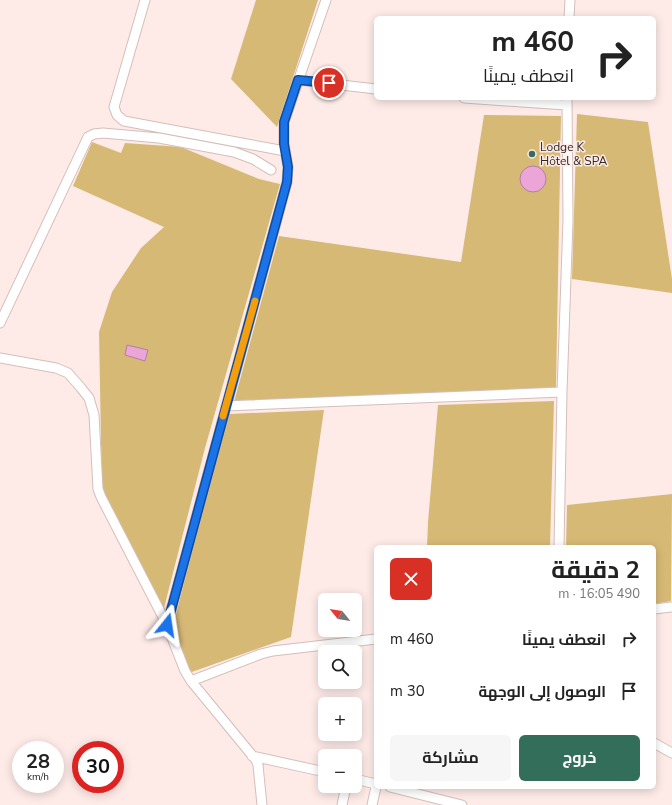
<!DOCTYPE html>
<html lang="ar">
<head>
<meta charset="utf-8">
<style>
	body { margin:0; font-family:"Nunito Sans",Cairo,sans-serif; background:#f6f6f6; color:#222; direction:rtl; height:100vh; display:flex; flex-direction:column; font-size:15px; white-space:nowrap }
	* { box-sizing:border-box; margin:0 }
	p { font-size:13px; color:#767676 }
	.icon { flex:none; width:22px; height:22px; fill:none; stroke:currentColor; stroke-width:2; stroke-linecap:round; stroke-linejoin:round }
	.map { position:relative; flex:1; overflow:hidden; direction:ltr }
	.details { position:absolute; left:374px; top:545px; width:282px; height:244px; display:flex; flex-direction:column; background:#fff; border-radius:6px; box-shadow:0 2px 10px #0003; direction:rtl }
	.details>* { flex:none }
	.banner { position:absolute; left:374px; top:16px; width:282px; height:84px; border-radius:6px; box-shadow:0 2px 10px #0003; direction:rtl; background:#fff; color:#222; overflow:hidden }
	.needle { width:26px; rotate:300deg }
	.tools { position:absolute; left:318px; top:593px; display:grid; gap:8px }
	.tools a { display:grid; place-items:center; width:44px; height:44px; border-radius:6px; background:#fff; box-shadow:0 2px 10px #0003; font-size:20px }
	.speed { position:absolute; left:12px; top:741px; display:flex; gap:8px; font-size:20px; font-weight:700; text-align:center }
	.speed>* { display:grid; place-content:center; width:52px; height:52px; border-radius:50%; background:#fff; box-shadow:0 2px 10px #0003; line-height:1 }
	.speed small { font-size:10px; font-weight:400 }
	.speed .limit { border:6px solid #d22; background:#fff; color:#111 }
	.pin { position:absolute; display:grid; place-items:center; width:34px; height:34px; color:#fff; margin:-17px; border:2px solid #fff; border-radius:50%; box-shadow:0 1px 4px #0007 }
	.me { position:absolute; width:44px; margin:-22px; rotate:15deg; stroke-linejoin:round; filter:drop-shadow(0 0 3px #0008) }
	.turn { display:flex; align-items:center; gap:14px; height:84px; padding:0 16px; font-size:18px }
	.turn .icon { width:52px; height:52px; stroke-width:2.5 }
	.turn b { display:block; font-size:28px; line-height:34px }
	.round { display:grid; place-items:center; flex:none; width:42px; height:42px; border-radius:6px; background:#f6f6f6 }
	.headline { display:flex; align-items:center; justify-content:space-between; height:68px; padding:0 16px }
	h1 { font-size:24px; font-weight:700; line-height:30px }
	.action { display:flex; gap:8px; margin-top:auto; padding:8px 16px }
	.action a { flex:1; height:46px; border-radius:6px; background:#326e59; color:#fff; font-size:16px; font-weight:700; line-height:46px; text-align:center }
	.action a+a { background:#f6f6f6; color:#222 }
	ul { padding:0; list-style:none }
	li { display:flex; align-items:center; gap:12px; height:52px; padding:0 16px }
	li div { flex:1 }
	li b { display:block; font-size:15px }
	li em { font-style:normal }
	.map>svg:first-child { display:block }
</style>
</head>
<body>
<div class="map">
<svg width="672" height="805" viewBox="0 0 672 805">
	<rect width="100%" height="100%" fill="#feebe8"/>
	<path fill="#d7b976" d="M256 0H318L277 127 231 79Z
		M577 114 648 122 672 279V293L572 279Z
		M484 115 561 116 556 388 234 402 279 236 461 262Z
		M92 142 121 153 125 143 181 147 259 179 280 184 205 448 164 608 102 494 99 332 112 292 141 248 164 227 73 186Z
		M554 401 550 547H427L428 522 438 405Z
		M324 410 291 637 189 673 173 627 192 550 229 414Z
		M672 494 671 601 654 604V547H566L567 505Z"/>
	<path fill="#eba5d7" stroke="#b380a2" d="M520 179a13 13 0 1 1 26 0a13 13 0 1 1-26 0Z
		M127 345 148 350 145 361 125 355Z"/>
	<g fill="none" stroke-linecap="round" stroke-linejoin="round">
		<g stroke="#d4beb9" stroke-width="11">
			<path id="minor" d="M145 0 114 107 117 115 124 121 285 151
				M569 18 570 0
				M298 80 376 89
				M464 98 566 105
				M0 323 88 137 94 134 103 133 159 138 234 152 253 159 271 170
				M0 358 56 368 68 373 81 388 89 398 94 415 98 489 101 497 167 625
				M226 406 562 392
				M559 547 562 392 568 220 567 98
				M654 609 672 607
				M191 681 185 671 167 625 287 182 288 167 284 144V122L326 0
				M654 743 672 753
				M252 756 325 772
				M355 779 376 784
				M390 787 462 805
				M262 805 258 765 256 760 191 681 261 654 273 651 376 639
				M342 805 346 786
				M372 805 376 787"/>
		</g>
		<use href="#minor" stroke="#fff" stroke-width="9"/>
	</g>
	<g fill="none" stroke-linecap="round" stroke-linejoin="round">
		<g stroke="#114b97" stroke-width="10">
			<path id="route" d="M167 625 287 182 288 167 284 144V122L298 80 329 83"/>
		</g>
		<use href="#route" stroke="#1a73e8" stroke-width="7"/>
		<path stroke="#f59e0b" stroke-width="7" d="M223 416 255 301"/>
	</g>
	<circle fill="#326e59" stroke="#feebe8" stroke-width="1.5" cx="532" cy="154" r="4"/>
	<g text-anchor="middle" stroke-width="3" stroke-linejoin="round" paint-order="stroke">
		<g font-size="12" fill="#302826" stroke="#feebe8" text-anchor="start">
			<text x="540" y="151">Lodge K<tspan x="540" dy="14">Hôtel &amp; SPA</tspan></text>
		</g>
	</g>
</svg>
<div class="tools">
<a><svg class="needle" viewBox="-14 -14 28 28"><path d="M0-13l5 13h-10z" fill="#e53935"/><path d="M0 13l5-13h-10z" fill="#767676"/></svg></a>
<a><svg class="icon" aria-label="search" viewBox="0 0 24 24"><circle cx="10" cy="10" r="6"/><path d="M15 15l6 6"/></svg></a>
<a>+</a>
<a>−</a>
</div>
<div class="speed"><div>28<small>km/h</small></div><div class="limit">30</div></div>
<div class="pin" style="left:329px;top:83px;background:#d93025"><svg class="icon" aria-label="arrive" viewBox="0 0 24 24"><path d="M6 21V4h12l-3 4 3 4H6"/></svg></div>
<svg class="me" style="left:167px;top:625px" viewBox="-20 -20 40 40"><path d="M0-17L14 15 0 8-14 15z" fill="#1a73e8" stroke="#fff" stroke-width="4"/></svg>
<div class="banner">
<div class="turn"><svg class="icon" aria-label="right" viewBox="0 0 24 24"><path d="M7 20v-9h11M14 6l5 5-5 5"/></svg><div><b>460 m</b>انعطف يمينًا</div></div>
</div>
<section class="details">
<div class="headline"><div><h1>2 دقيقة</h1><p>490 m · 16:05</p></div><a class="round" style="background:#d93025;color:#fff"><svg class="icon" aria-label="close" viewBox="0 0 24 24"><path d="M6 6l12 12M18 6L6 18"/></svg></a></div>
<ul>
<li><svg class="icon" aria-label="right" viewBox="0 0 24 24"><path d="M7 20v-9h11M14 6l5 5-5 5"/></svg><div><b>انعطف يمينًا</b></div><em>460 m</em></li>
<li><svg class="icon" aria-label="arrive" viewBox="0 0 24 24"><path d="M6 21V4h12l-3 4 3 4H6"/></svg><div><b>الوصول إلى الوجهة</b></div><em>30 m</em></li>
</ul>
<div class="action"><a>خروج</a><a>مشاركة</a></div>
</section>
</div>
</body>
</html>
